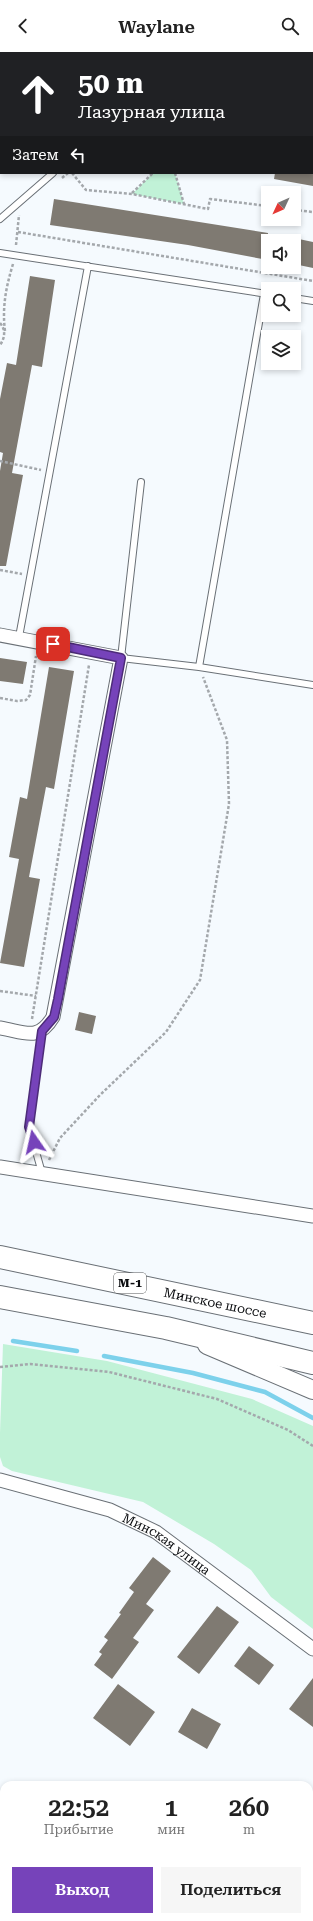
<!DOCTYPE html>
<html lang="ru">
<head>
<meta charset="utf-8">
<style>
	body { margin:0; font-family:"Roboto Serif",serif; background:#f6f6f6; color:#222; height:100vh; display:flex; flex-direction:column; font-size:15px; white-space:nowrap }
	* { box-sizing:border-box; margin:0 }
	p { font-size:13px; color:#767676 }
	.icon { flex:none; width:22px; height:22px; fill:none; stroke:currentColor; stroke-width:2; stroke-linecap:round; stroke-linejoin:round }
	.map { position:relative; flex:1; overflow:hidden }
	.drawer { position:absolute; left:0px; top:1729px; width:313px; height:140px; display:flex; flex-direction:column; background:#fff; border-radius:12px 12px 0 0; box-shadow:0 2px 6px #0003 }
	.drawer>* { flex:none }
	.guide { position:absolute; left:0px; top:0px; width:313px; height:122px; box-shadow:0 2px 6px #0003; background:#202124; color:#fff; overflow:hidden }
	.needle { width:26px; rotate:226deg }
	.controls { position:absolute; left:261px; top:134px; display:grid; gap:8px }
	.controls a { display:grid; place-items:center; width:40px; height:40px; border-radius:0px; background:#fff; box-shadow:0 2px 6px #0003; font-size:20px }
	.pin { position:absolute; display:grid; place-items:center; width:34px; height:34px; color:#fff; margin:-17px; border-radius:8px; box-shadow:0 2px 6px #0006 }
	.me { position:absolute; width:44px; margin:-22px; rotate:349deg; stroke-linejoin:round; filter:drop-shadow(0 0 3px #0008) }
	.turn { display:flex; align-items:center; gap:14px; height:84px; padding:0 12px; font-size:18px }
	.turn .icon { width:52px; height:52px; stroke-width:2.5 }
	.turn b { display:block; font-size:28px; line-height:34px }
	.then { display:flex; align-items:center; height:38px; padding:0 12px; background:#0003; gap:8px; font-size:15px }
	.eta { display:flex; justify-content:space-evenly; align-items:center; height:68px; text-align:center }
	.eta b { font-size:24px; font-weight:600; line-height:28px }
	.cta { display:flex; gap:8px; margin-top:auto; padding:8px 12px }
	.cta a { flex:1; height:46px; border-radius:0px; background:#7643ba; color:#fff; font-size:16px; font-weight:600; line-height:46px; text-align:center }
	.cta a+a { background:#f6f6f6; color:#222 }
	header { display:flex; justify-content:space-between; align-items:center; height:52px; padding:0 12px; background:#fff; font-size:18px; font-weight:600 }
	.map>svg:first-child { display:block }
</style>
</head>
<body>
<header><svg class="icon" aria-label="back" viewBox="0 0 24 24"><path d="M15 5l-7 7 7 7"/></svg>Waylane<svg class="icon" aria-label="search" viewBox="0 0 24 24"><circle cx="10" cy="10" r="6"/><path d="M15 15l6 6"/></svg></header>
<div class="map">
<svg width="313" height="1869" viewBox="0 0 313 1869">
	<rect width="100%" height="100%" fill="#f5fafe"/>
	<path fill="#c1f2d7" d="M0 0H109L1 1 0 83Z
		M153 121H175L184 152 132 142Z
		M3 1292 107 1309 252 1347 313 1374V1577L271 1545 251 1518 214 1492 143 1450 12 1419 3 1414 0 1405V1381Z"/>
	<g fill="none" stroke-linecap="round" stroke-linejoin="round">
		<path stroke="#7dd1eb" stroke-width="4.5" d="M13 1289 77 1299
			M104 1304 193 1321 265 1340 313 1366"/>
	</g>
	<path fill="#7f7a72" d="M275 121H313V134L274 127Z
		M54 147 268 181V208L188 193 50 173Z
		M294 186 313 190V216L294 212Z
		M30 224 55 228 42 315 32 313 12 421 23 423 6 514H0V419L3 401 0 400V347L7 311 16 313Z
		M0 606 27 610 23 632 0 629Z
		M49 615 74 619 54 737 46 735 29 825 40 827 24 915 0 911 19 807 9 805 20 745 27 747Z
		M79 960 96 964 92 982 75 978Z
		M153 1505 171 1519 146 1552 154 1558 133 1586 139 1590 112 1627 94 1613 102 1602 99 1600 108 1588 104 1585 121 1562 119 1561 134 1540 129 1536Z
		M217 1554 239 1570 199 1622 177 1605Z
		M249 1594 274 1613 259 1633 234 1614Z
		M313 1626V1675L289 1657Z
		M118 1632 155 1660 130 1694 93 1666Z
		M192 1656 221 1672 207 1697 178 1680Z"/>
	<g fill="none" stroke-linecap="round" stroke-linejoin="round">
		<g stroke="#6a7076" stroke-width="8">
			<path id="lane" d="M193 1 194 0
				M297 1V0
				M312 95H313
				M0 167 53 121
				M0 201 267 242
				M294 246 313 249
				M141 430 121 606 199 615 313 633
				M19 585 88 214
				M199 615 264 242
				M42 979 29 1075 42 1121
				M287 1865 288 1869"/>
		</g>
		<g stroke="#6a7076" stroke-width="15">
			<g id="street">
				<path d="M0 583 121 606 53 965C38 990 25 980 0 976"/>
				<path d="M0 1115 313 1164"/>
				<path id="s1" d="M0 1428 110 1458 156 1480 313 1597"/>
			</g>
		</g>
		<g stroke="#6a7076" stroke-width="20">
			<path id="secondary" d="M207 1293 313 1338"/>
		</g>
		<g stroke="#6a7076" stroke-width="24">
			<g id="highway">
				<path id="s2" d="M0 1205 313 1271"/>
				<path d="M0 1245 166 1276 313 1311"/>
			</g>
		</g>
		<path stroke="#a4a8ac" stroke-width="2.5" stroke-dasharray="3 2" stroke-linecap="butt" d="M207 1 208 0
			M72 121 86 138 132 142 208 157 210 147 268 154
			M175 121 184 152
			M62 126 68 121
			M132 141 153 121
			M294 158 313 160
			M18 180 313 229
			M16 193 19 163
			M0 271C6 278 5 286 0 293
			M5 279C2 255 6 235 13 212
			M0 409 41 418
			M0 518 22 522
			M0 646 17 649 26 648 30 643 36 604
			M0 939 36 944
			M32 967 89 613
			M49 1108 60 1086 100 1043 166 980 200 928 229 752 227 688 203 625
			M0 1315 30 1312 109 1320 217 1347 288 1378 313 1394"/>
		<use href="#lane" stroke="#fff" stroke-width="6"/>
		<use href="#street" stroke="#fff" stroke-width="13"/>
		<use href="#secondary" stroke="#fff" stroke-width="18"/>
		<use href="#highway" stroke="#fff" stroke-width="22"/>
	</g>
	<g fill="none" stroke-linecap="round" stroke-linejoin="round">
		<g stroke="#4d2c79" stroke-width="10">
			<path id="route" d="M34 1090 29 1075 42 979 54 965 58 947 121 606 53 592"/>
		</g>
		<use href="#route" stroke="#7643ba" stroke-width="7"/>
	</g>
	<g text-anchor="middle" stroke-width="3" stroke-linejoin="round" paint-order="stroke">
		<rect fill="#fff" stroke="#535456" stroke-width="1" x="114" y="1221" width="32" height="20" rx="3"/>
		<g font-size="12" font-weight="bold" fill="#090b0e">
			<text x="130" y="1235">М-1</text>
		</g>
		<g font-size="13" fill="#090b0e" stroke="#fff">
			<text dy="5" stroke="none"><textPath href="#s2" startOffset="220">Минское шоссе</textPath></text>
			<text dy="5" stroke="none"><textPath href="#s1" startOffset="180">Минская улица</textPath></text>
		</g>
	</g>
</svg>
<div class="controls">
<a><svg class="needle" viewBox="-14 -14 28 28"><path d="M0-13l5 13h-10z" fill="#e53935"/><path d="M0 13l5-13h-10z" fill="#767676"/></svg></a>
<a><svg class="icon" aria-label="sound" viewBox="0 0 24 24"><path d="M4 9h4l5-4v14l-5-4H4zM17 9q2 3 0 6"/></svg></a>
<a><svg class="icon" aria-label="search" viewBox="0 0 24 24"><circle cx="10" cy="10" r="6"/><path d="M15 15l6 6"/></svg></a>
<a><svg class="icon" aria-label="layers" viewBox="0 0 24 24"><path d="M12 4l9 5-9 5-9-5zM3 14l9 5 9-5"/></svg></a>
</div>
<div class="pin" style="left:53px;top:592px;background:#d93025"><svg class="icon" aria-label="arrive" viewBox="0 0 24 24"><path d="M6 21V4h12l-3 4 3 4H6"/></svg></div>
<svg class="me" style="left:34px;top:1090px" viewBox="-20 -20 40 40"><path d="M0-17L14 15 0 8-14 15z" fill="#7643ba" stroke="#fff" stroke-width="4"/></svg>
<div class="guide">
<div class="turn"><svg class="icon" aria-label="ahead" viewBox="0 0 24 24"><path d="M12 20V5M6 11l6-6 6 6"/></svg><div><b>50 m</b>Лазурная улица</div></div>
<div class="then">Затем<svg class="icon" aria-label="left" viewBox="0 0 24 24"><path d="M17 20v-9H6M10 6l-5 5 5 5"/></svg></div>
</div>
<section class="drawer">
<div class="eta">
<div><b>22:52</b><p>Прибытие</p></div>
<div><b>1</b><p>мин</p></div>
<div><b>260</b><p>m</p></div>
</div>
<div class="cta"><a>Выход</a><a>Поделиться</a></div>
</section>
</div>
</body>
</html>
